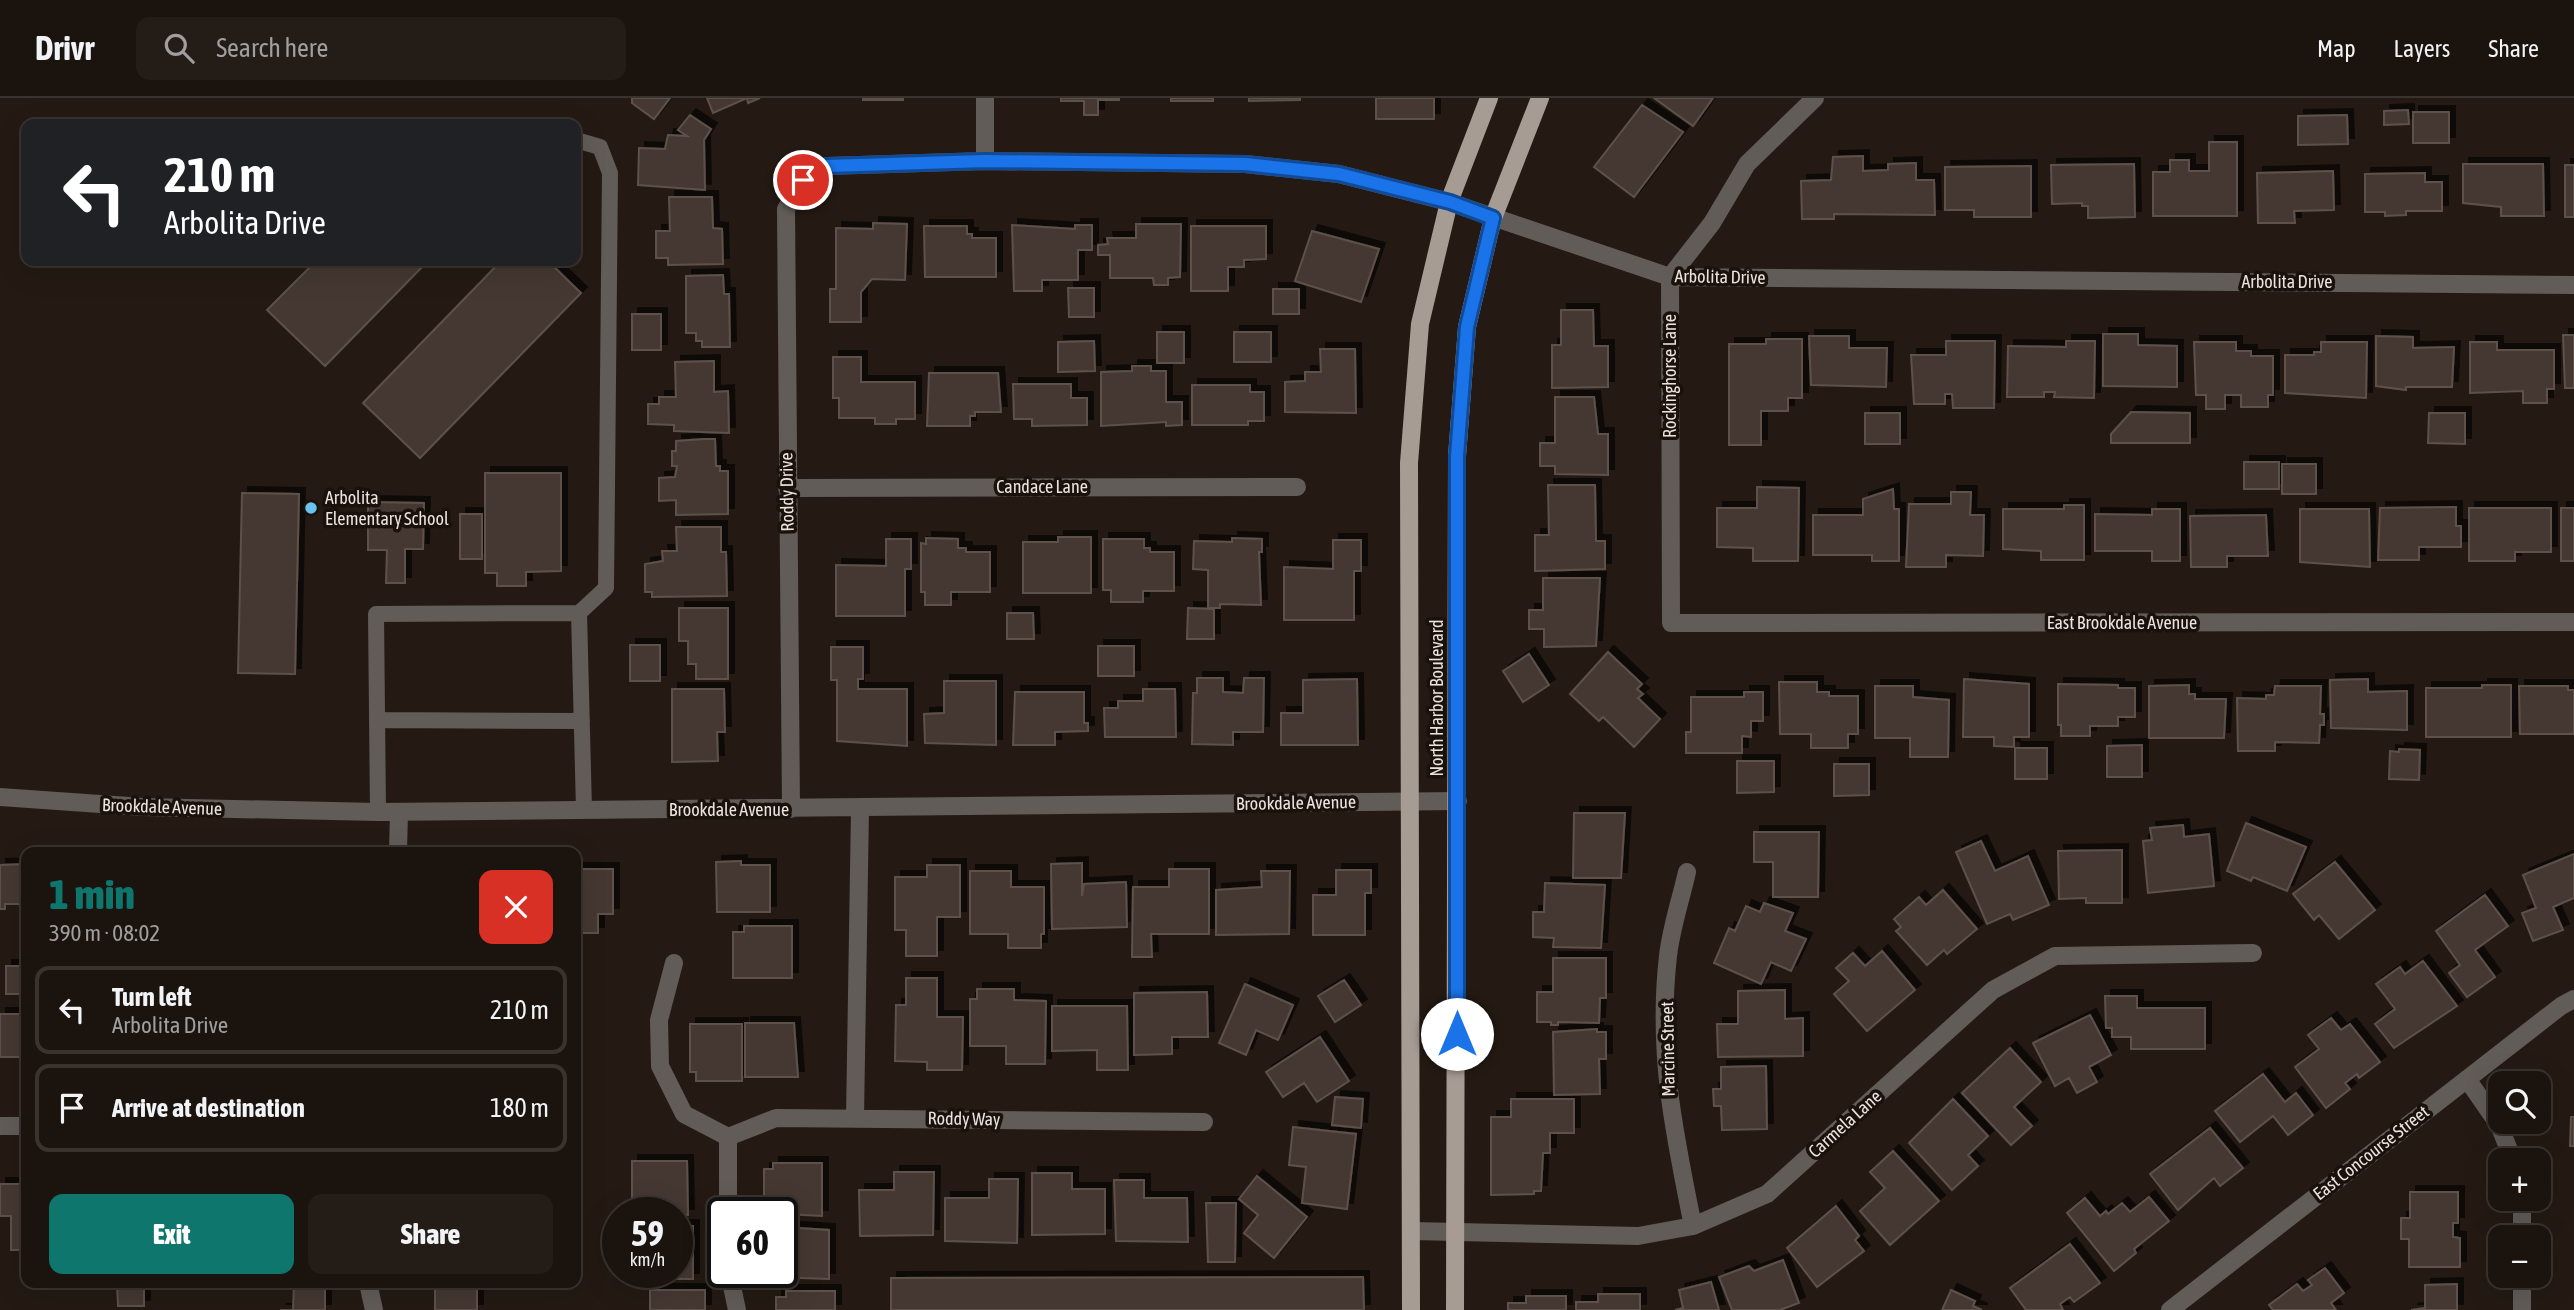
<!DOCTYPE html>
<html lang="en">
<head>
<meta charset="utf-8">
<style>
	body { margin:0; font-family:"Asap Condensed",sans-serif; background:#241d17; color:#f1f3f6; height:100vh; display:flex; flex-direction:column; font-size:26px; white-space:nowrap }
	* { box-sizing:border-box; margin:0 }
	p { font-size:23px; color:#a09e9e }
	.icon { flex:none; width:38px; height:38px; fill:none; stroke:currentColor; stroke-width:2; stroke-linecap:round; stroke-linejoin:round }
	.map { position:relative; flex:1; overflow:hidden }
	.drawer { position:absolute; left:21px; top:749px; width:560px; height:441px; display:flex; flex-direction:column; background:#1b140e; border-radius:14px; box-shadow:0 7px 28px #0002,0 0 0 2px #39332e }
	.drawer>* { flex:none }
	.top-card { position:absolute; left:21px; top:21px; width:560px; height:147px; border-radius:14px; box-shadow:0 7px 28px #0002,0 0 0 2px #39332e; background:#202124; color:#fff; overflow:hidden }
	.tools { position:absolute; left:2488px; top:973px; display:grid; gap:14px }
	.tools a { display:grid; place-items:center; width:63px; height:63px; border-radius:14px; background:#1b140e; box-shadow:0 7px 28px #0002,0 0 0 2px #39332e; font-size:35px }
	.speed { position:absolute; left:602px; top:1099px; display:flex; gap:14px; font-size:35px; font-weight:700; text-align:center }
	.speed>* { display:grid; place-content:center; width:91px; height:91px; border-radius:50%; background:#1b140e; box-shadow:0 7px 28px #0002,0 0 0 2px #39332e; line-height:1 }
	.speed small { font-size:18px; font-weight:400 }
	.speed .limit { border:4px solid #111; border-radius:10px; background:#fff; color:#111 }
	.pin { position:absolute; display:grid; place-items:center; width:60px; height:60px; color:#fff; margin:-30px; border:4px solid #fff; border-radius:50%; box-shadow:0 2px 7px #0007 }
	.me { position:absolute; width:77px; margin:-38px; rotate:0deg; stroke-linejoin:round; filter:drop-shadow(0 0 5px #0008) }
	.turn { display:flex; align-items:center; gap:24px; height:147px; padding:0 28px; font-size:32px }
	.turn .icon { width:91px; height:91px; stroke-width:2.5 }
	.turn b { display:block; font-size:49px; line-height:60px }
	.round { display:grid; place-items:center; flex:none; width:74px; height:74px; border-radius:14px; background:#241d17 }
	.overview { display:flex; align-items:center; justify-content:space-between; height:119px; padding:0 28px }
	h1 { font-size:42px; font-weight:800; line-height:52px; color:#0f766e }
	.cta { display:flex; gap:14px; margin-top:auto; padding:14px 28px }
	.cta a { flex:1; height:80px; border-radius:14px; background:#0f766e; color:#fff; font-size:28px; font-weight:800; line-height:80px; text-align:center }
	.cta a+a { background:#241d17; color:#f1f3f6 }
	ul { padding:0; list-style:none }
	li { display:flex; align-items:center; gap:21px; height:88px; margin:0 14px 10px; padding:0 14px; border:4px solid #39332e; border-radius:14px }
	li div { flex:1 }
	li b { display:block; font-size:26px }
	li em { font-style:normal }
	header { display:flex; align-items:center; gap:42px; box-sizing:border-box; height:98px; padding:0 35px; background:#1b140e; border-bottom:2px solid #39332e }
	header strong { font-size:33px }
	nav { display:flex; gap:38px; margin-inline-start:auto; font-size:24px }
	.search { width:490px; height:63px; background:#241d17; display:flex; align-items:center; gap:18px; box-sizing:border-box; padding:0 24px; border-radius:14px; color:#a09e9e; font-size:26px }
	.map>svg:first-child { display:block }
</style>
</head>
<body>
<header>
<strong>Drivr</strong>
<div class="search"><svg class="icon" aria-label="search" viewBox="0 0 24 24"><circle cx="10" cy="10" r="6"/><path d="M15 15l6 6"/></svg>Search here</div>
<nav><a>Map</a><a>Layers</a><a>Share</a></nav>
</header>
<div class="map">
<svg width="2574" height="1212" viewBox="0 0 2574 1212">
	<defs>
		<filter id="shadow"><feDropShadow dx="6" dy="-6" stdDeviation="0" flood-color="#0009"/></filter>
	</defs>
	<rect width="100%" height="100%" fill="#241a13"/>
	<path fill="#443932" stroke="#5d514a" stroke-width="2" filter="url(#shadow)" d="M632 0H670L654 21 632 5Z
		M707 0H760L748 5 747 0 713 15Z
		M863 0H903V2H863Z
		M1061 0H1119V2H1098V17H1084V3H1061Z
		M1171 0H1213V3H1171Z
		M1249 0H1300V2L1249 3Z
		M1376 0H1434V21H1376Z
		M1654 0H1713L1693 28Z
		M1642 7 1683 34 1634 99 1594 69Z
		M2408 12 2409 26 2384 27V13Z
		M2413 14H2449V45H2413Z
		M690 17 711 31 704 42 705 92 638 87 639 50 665 51 668 37 687 38 678 32Z
		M2347 17 2348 46 2298 47V18Z
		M2209 44H2237V118H2153V74H2170V62H2189V73H2209Z
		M1863 58V73L1888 72V66L1916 65V82H1934L1935 117 1834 116V121H1802L1801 83 1831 82 1833 59Z
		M2134 66 2135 119 2088 120V108H2082V105L2052 106 2051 67Z
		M2463 66H2543L2544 118H2501V109L2463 105Z
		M2565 67H2574V119H2565Z
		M2031 68V119H1974V112H1945V69Z
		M2333 73 2334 112 2294 113 2295 125H2258L2257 75Z
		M2425 75V84H2442V113H2406V117L2385 118V114H2365V76Z
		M669 99H712L713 130 722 131 723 166 668 167V160H656V133H670Z
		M873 125 907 126 905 182 872 181 861 194V224H830V191H836V130L873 131Z
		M1136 126H1181L1180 179 1168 180V187H1154L1153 180H1110V157H1098V147L1108 146 1107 140H1136Z
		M1012 127 1075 131V127H1092V152H1078V182H1042V193H1014Z
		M924 128H967V136H972V140H996V179H925Z
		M1191 128H1266V161L1244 162V169H1228V193H1191Z
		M1312 133 1379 151 1361 204 1295 183Z
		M316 163H428L325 268 267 212Z
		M501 163H548L581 195 420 360 363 305Z
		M723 177 724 196H729L730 249H702V243H696V235H686V178Z
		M1068 190H1094V219H1069Z
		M1273 191H1299V216H1273Z
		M1561 212H1593L1594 248H1608V289L1552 290V247H1561Z
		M632 216H661V252H632Z
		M1157 234H1184V265H1157Z
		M1234 234H1271V264H1234Z
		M2103 236H2138V247L2177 248V289L2103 288Z
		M2563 237H2574V290H2565Z
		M1809 238H1849V250H1887L1886 289 1811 287Z
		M2376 238 2413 239V250L2454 249 2452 289H2406V292L2376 288Z
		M1766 241H1802V300H1788V313H1761V347H1729V246H1766Z
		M1094 243 1095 273 1058 274V244Z
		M1946 243H1995L1994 310H1953L1952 296H1945V306H1914L1911 257H1946Z
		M2066 243H2095L2094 300 2054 299 2055 294H2044V299H2007L2008 248 2066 249Z
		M2194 244H2236V253H2251V258H2273V297H2268V309H2241V297H2225V311H2206V297H2196Z
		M2321 244H2367L2366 300 2285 295V257H2314V254H2321Z
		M2470 244H2497V252H2554V291H2547V305H2523V293L2470 295Z
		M1320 251H1355L1356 315 1285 314V284L1305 283V274H1321Z
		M833 259H861V284H915V321H896V326H875V320H839V300H833Z
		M714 263V294L728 293 729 335 674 333V327L648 326V306H659V299H676L675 264Z
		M1132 268H1151V273H1166V304H1182V327L1166 328V324L1101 328V274L1132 273Z
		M929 275H998L1001 314H975V318H970V328H927Z
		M1013 286H1071V300H1087V327L1032 328V321H1014Z
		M1192 287H1250V294H1264V323H1248V327H1192Z
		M1555 299H1594L1598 336H1608V377L1555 376V368H1540V345H1555Z
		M2131 314 2190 315V345H2111V336Z
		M1865 315H1900V346H1865Z
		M2429 315H2465V346L2428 345Z
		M704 341H715L716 368H720V373H728V416L676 417V402L659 403V380L675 379 677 368H672V353H676V343Z
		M2244 364H2279V391H2244Z
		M2282 366H2316V396H2282Z
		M485 375H561V473L526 474V488H497V475H485Z
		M1548 387H1595L1596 443H1605V471L1535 473V437H1549Z
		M1757 389 1799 390 1798 463H1753V450L1717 449V410H1757Z
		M1893 391 1894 411H1899V463H1872V457H1813V417H1863V401Z
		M1951 394H1971L1970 417H1984L1983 458 1946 457V469H1906L1909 406H1951Z
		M242 395 299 396 295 576 238 575Z
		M368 404 424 405 423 451H405V485H386L387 452H368Z
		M2064 407H2084V462H2041V453L2003 451V411H2064Z
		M2456 409V428H2461V449H2419V462H2378L2380 410Z
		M2469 410H2551V454H2515V463H2469Z
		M2561 410H2574V463H2561Z
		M2152 411H2180V463H2152V453H2095V416L2152 417Z
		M2300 411H2369L2370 469 2300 464Z
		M460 416H482V461H460Z
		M2266 417 2268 458H2227V469H2191L2190 418Z
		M676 429H721V454H726L727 498 652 499V494H645V466L663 463 662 453H677Z
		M1058 439H1091V495H1023V444H1058Z
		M926 440 958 441V450H966V454H990V494H951V507H925V494H921V445L926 446Z
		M1232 440 1262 441V454H1259L1261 507 1220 506V510H1208V472L1193 471 1194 443 1232 444Z
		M886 441H911V471H905V518H836V467L886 468Z
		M1103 441H1144V450H1150V454H1174V493H1143V504H1111V492H1103Z
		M1333 442H1361V473H1354V522H1284V469L1333 471Z
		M1543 480H1600L1596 548 1544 549V531H1529V512H1543Z
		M679 510H728V581H696V566H688V543H679Z
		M1188 510 1214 511V541H1187Z
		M1007 515H1033L1034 541H1007Z
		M630 547H660V583H630Z
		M1098 548H1134V578H1098Z
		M831 549H863V581H858V591H907V648L837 643V582H831Z
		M1608 554 1642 586 1637 591 1643 596 1638 600 1660 621 1634 649 1603 619 1599 623 1570 596Z
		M1529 556 1549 587 1523 604 1503 573Z
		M1197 580H1223V594L1243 595 1244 580H1264L1263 634H1233V647L1192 646 1193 595H1197Z
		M1357 581 1358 647H1281V615H1303V582Z
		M1964 581 2029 586V639H2014V649L1994 648V639H1963Z
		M2368 581V594L2407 593V632L2331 630 2330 582Z
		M944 583H996V647L925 645 924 616 944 615Z
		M1779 584H1817V594H1829V598H1858V636H1848V650H1811V636H1780Z
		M2058 586 2118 587V590H2135V619H2118V628H2090V638H2061V627H2058Z
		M2189 587V596H2195V601H2226L2224 640H2149V588Z
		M2482 587H2511V639H2426V590H2482Z
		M1875 588H1913V599L1949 602 1948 659H1910V640H1875Z
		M2275 588H2321L2320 616H2324V627H2320L2319 645 2275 644V653H2238L2237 600 2266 601V597H2274Z
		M2519 588H2568V592H2574V636H2520Z
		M672 591H724L725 634H717L718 663 672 664Z
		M1143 591H1175L1176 639H1105L1104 610H1118V603H1143Z
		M1015 594H1084V625H1088V633L1055 634V647H1013Z
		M1744 594H1763V623H1751V639L1742 638V655H1686V634H1691V599H1744Z
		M2142 647V679H2107V648Z
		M2015 650H2047V681H2015Z
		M2399 651 2420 652 2419 682 2389 681 2390 653 2399 654Z
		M1737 663H1774V694L1737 695Z
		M1834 666H1869V697L1834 698Z
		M1574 715H1625L1621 780H1573Z
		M2246 725 2306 749 2287 793 2253 779 2251 783 2227 773Z
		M2183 727 2184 739 2209 736 2214 788 2148 795 2143 743 2152 742 2150 730Z
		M1754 734H1819L1818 799H1773V764H1754Z
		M1981 743 1995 773 2028 758 2049 807 2013 822 2010 816 1987 826 1956 754Z
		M2122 752V805H2086V800L2059 801 2058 753Z
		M2574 756V800L2553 809 2563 832 2533 843 2522 815 2536 810 2523 777Z
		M741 763V767H770V814H717L716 764Z
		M2335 764 2375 812 2339 841 2319 817 2314 822 2293 796Z
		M1082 765V798L1084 786 1126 784 1127 829 1052 831 1051 766Z
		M26 766V806H5V811H0V767Z
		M927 767H960V819H937V858H906V832H895V779H927Z
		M576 771H613V816H598V835H576Z
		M1169 771H1209V836H1151L1152 859H1132L1133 789H1169Z
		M1336 772H1371V795H1365V837H1313V797H1336Z
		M970 773H1011V789H1044V836H1041V850H1008V836H970Z
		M1261 773H1290L1289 836 1216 837V792L1262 789Z
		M1545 785 1605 787 1601 850 1553 849 1554 840 1533 839V814H1544Z
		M1943 792 1977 831 1947 856 1944 852 1927 867 1896 833 1901 829 1894 821 1919 799 1926 807Z
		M2485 797 2508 828 2475 852 2495 879 2467 899 2449 875 2460 867 2436 833Z
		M1764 805 1793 815 1785 833 1806 841 1791 873 1771 864 1761 886 1714 865 1729 830 1735 833 1746 808 1760 814Z
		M744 828H792V880H733V834H744Z
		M1882 853 1915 892 1867 933 1834 896 1849 883 1836 870 1853 855 1865 868Z
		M1553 860H1606V900H1600L1599 925 1558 924V927H1551V924H1537V894H1553Z
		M2423 863 2457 908 2394 950 2375 926 2395 911 2376 886 2400 869 2405 876Z
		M6 868H26V896H6Z
		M906 880H937V919H963L962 972H927V964L895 963 896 907H906Z
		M1344 882 1361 907 1335 924 1318 898Z
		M1245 886 1293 907 1278 942 1256 932 1246 957 1219 945Z
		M977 891H1014V902L1046 903 1045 966H1006V948H970V901H977Z
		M1785 892V921L1803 920V958L1718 959 1717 926H1738V893Z
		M1207 894 1208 939H1172V956L1134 957V895Z
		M2105 898H2137V910H2205V951H2131V939H2112V930H2106Z
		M1052 908H1127L1128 972H1097V952L1052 953Z
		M0 916H20L21 939H26V959H0Z
		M2090 917 2111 957 2089 969 2097 984 2077 995 2069 980 2055 988 2033 945Z
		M2331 920 2341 932 2350 926 2380 964 2359 980 2357 976 2345 985 2350 991 2326 1010 2295 969 2319 951 2308 937Z
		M745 925H794L798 979H745Z
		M690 926H742V983H696V974H690Z
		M1597 931V934H1606V961H1599L1600 996 1554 997 1553 934Z
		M1320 939 1349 983 1317 1004 1304 985 1283 999 1266 974Z
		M2010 950 2041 984 2014 1009 2032 1028 2011 1047 1962 995Z
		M1766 968 1767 1031 1722 1032 1721 1008H1714L1713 991H1721V969Z
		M2263 976 2285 1004 2296 995 2313 1017 2288 1037 2273 1018 2240 1044 2215 1013Z
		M1335 999 1363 1001 1361 1030 1332 1027Z
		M1511 1001H1574V1035H1550V1055H1543L1541 1093H1534V1096L1491 1097V1019H1511Z
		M1953 1001 1988 1038 1968 1057 1978 1068 1952 1092 1909 1045Z
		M2571 1019H2574V1048H2570Z
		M1293 1029 1356 1036 1347 1111 1302 1105 1306 1069 1289 1067Z
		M2210 1030 2243 1070 2220 1088 2214 1080 2178 1112 2150 1076Z
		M1893 1053 1939 1103 1890 1147 1860 1113 1885 1090 1870 1074Z
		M632 1063H687L688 1117 632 1115Z
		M773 1065H822V1118L764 1115V1071H773Z
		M894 1074H934L933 1137 860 1138 859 1092H894Z
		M1032 1075H1072V1091H1105V1136L1032 1137Z
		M1257 1078 1307 1119 1274 1160 1244 1135 1258 1117 1239 1101Z
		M989 1081H1018L1017 1145 945 1143V1100H989Z
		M1114 1082H1144V1100H1187L1188 1144 1116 1143Z
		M0 1086H24L26 1152H11V1118H0Z
		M2410 1094H2458V1125H2453V1139L2460 1140V1169H2409V1141H2401V1120H2410Z
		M2149 1099 2169 1123 2134 1151 2136 1155 2114 1173 2067 1115 2085 1100 2100 1118 2106 1113 2108 1116 2122 1105 2130 1114Z
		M1206 1105H1236L1235 1164H1208Z
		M1836 1108 1859 1138 1855 1142 1864 1153 1817 1189 1787 1150Z
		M677 1128H693V1181H638V1174H677Z
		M782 1129 829 1132V1181L770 1179V1174H782Z
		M2070 1146 2100 1185 2074 1204 2070 1199 2060 1206 2063 1212H2026L2010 1190Z
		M1783 1162 1799 1205 1780 1212H1732L1719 1179 1749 1168 1754 1173Z
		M2325 1170 2344 1195 2331 1205 2336 1212H2273L2269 1207 2297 1186 2303 1193 2312 1187 2308 1182Z
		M1363 1179 1364 1212H891V1180Z
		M1711 1184 1719 1212H1675L1683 1210 1679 1192Z
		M117 1185H144V1208H118Z
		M435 1185H508V1190H477V1212H435Z
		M294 1186H325V1212H280H293Z
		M2457 1186V1212H2411L2425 1210V1187Z
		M650 1192H705V1212H650Z
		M1951 1192 1975 1203 1973 1208 1982 1212H1942Z
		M786 1193H835V1212H776V1199H786Z
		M1598 1196H1640V1212H1576V1204H1598Z
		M1526 1198H1566V1212H1508V1205H1526Z"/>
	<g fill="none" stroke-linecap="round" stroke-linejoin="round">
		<path stroke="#615c58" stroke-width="16" d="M576 42 600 49 610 75 606 490 579 515
			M377 622 582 623
			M378 714 376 516 579 515 584 712"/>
		<path stroke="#615c58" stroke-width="18" d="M985 0V63
			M1815 0 1747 66 1712 125 1670 179 1671 525 2574 524
			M787 390 1297 389
			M0 699 143 709 378 714 1458 703
			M791 711 786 111 803 82 827 68 985 63 1245 66 1339 76 1449 104 1670 179 2574 187
			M398 754 399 714
			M1687 774C1681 801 1671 830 1668 858 1657 955 1674 1034 1693 1128
			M674 865 659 922 660 968 684 1016 728 1039V1115
			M2467 981 2499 1027 2513 1062
			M855 1020 860 711
			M0 1028H26
			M728 1039 776 1020 1204 1024
			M1412 1133 1638 1138 1693 1128 1767 1096 1993 892 2055 858 2253 855
			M2522 1139V1101
			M729 1174 737 1212
			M368 1185 374 1212
			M2170 1212 2561 908 2574 901
			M2522 1212V1178"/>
		<path stroke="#a79c94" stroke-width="18" d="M1411 1212 1409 365 1420 226 1449 104 1489 0
			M1455 1212 1457 358 1467 229 1493 120 1540 0"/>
	</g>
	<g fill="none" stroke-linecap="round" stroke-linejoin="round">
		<g stroke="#114b97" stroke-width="18">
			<path id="route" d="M803 82 827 68 985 63 1245 66 1339 76 1450 104 1493 120 1467 229 1457 358V936"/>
		</g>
		<use href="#route" stroke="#1a73e8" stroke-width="12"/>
	</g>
	<circle fill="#69c3f1" stroke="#1a110b" stroke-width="2.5" cx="311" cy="410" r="7"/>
	<g text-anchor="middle" stroke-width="7" stroke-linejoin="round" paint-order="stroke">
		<g font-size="18" fill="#eae3de" stroke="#1a110b">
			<text transform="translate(1720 179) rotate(1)" y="6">Arbolita Drive</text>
			<text x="2287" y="190">Arbolita Drive</text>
			<text transform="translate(1670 278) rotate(-90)" y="6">Rockinghorse Lane</text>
			<text x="1042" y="395">Candace Lane</text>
			<text transform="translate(787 394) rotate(-91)" y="6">Roddy Drive</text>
			<text x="2122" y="531">East Brookdale Avenue</text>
			<text transform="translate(1437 600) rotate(-90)" y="6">North Harbor Boulevard</text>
			<text transform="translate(1296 705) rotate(-1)" y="6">Brookdale Avenue</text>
			<text transform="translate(162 709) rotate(2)" y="6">Brookdale Avenue</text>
			<text x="729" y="718">Brookdale Avenue</text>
			<text transform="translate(1668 951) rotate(-91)" y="6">Marcine Street</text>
			<text transform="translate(964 1021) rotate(1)" y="6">Roddy Way</text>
			<text transform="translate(1845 1026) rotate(-42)" y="6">Carmela Lane</text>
			<text transform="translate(2371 1055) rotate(-38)" y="6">East Concourse Street</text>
		</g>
		<g font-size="18" fill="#eae3de" stroke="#1a110b" text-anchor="start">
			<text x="325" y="406">Arbolita<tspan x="325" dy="21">Elementary School</tspan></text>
		</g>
	</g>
</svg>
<div class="tools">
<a><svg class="icon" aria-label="search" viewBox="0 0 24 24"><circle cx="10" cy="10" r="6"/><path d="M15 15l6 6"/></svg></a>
<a>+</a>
<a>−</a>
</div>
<div class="speed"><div>59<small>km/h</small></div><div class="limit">60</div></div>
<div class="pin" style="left:803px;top:82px;background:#d93025"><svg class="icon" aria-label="arrive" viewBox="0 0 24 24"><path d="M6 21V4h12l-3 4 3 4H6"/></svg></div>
<svg class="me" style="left:1457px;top:936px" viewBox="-20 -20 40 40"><circle r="19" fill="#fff"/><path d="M0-13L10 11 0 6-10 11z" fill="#1a73e8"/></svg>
<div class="top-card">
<div class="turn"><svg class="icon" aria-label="left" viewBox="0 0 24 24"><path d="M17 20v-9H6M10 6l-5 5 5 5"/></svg><div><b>210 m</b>Arbolita Drive</div></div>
</div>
<section class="drawer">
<div class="overview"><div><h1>1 min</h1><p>390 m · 08:02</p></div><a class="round" style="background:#d93025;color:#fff"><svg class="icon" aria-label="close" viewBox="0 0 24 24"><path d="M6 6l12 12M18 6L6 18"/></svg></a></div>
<ul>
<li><svg class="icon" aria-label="left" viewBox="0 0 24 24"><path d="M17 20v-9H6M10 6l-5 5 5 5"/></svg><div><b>Turn left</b><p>Arbolita Drive</p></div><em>210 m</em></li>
<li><svg class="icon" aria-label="arrive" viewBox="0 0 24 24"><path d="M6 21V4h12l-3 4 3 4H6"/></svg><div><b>Arrive at destination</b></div><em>180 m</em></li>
</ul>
<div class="cta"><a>Exit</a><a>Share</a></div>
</section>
</div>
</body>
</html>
